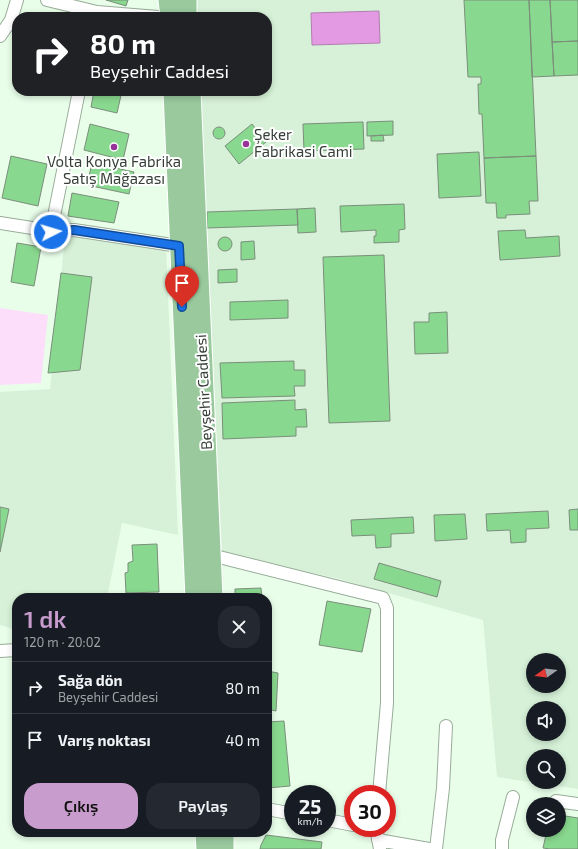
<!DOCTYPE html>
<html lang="tr">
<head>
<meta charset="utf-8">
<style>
	body { margin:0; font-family:"Exo 2",sans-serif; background:#242831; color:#f1f3f6; height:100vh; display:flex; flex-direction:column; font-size:15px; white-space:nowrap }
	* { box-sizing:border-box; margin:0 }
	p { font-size:13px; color:#9ea1a6 }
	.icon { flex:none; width:22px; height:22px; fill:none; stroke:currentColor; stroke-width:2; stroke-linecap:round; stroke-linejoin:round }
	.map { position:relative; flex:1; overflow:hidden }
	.side { position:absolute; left:12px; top:593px; width:260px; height:244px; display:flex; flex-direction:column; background:#171b24; border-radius:16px; box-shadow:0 2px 6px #0003 }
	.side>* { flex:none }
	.hud { position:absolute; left:12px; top:12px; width:260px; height:84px; border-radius:16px; box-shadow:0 2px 6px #0003; background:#202124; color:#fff; overflow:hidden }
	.needle { width:26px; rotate:256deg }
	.tools { position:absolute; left:526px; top:653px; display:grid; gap:8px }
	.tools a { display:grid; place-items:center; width:40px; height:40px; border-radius:50%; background:#171b24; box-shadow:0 2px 6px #0003; font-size:20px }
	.speed { position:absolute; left:284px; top:785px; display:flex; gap:8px; font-size:20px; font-weight:700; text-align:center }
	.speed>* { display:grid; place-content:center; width:52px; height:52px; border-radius:50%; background:#171b24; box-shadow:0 2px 6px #0003; line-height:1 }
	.speed small { font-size:10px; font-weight:400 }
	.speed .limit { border:6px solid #d22; background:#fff; color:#111 }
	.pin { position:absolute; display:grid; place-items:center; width:34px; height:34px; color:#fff; margin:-41px -17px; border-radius:50% 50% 50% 0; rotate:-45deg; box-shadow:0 0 4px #0007 }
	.pin .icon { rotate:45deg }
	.me { position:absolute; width:44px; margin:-22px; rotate:85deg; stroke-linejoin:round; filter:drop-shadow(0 0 3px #0008) }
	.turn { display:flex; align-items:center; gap:14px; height:84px; padding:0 12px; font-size:18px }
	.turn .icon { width:52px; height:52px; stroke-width:2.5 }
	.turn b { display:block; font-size:28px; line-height:34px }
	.round { display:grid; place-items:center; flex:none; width:42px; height:42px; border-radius:16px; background:#242831 }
	.headline { display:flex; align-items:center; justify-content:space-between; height:68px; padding:0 12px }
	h1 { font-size:24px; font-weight:600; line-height:30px; color:#c89ccc }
	.action { display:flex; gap:8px; margin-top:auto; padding:8px 12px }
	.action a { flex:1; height:46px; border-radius:16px; background:#c89ccc; color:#111; font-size:16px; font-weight:600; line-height:46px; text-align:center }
	.action a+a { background:#242831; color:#f1f3f6 }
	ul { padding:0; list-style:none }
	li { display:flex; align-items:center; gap:12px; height:52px; padding:0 12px; border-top:1px solid #363941 }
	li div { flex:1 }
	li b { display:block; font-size:15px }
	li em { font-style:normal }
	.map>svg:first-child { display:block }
</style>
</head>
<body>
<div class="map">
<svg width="578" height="849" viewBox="0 0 578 849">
	<rect width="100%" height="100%" fill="#e8fee9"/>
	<path fill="#d6f1d7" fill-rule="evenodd" d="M195 0H578V789L497 777 483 620 336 578 222 554 200 91H267V17H196ZM533 660H559V686H533ZM533 708H559V734H533ZM533 756H559V782H533Z
		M66 226 166 247 178 535 122 523 107 598H17V630L0 625V392L50 389Z"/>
	<path fill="#fcdefb" d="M0 308 48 315 41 383 0 385Z"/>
	<path fill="#e49ae3" stroke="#b07faf" d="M379 11 380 43 312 45 311 13Z"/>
	<path fill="#89d88f" stroke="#7b8e7b" d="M106 0H128L126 6Z
		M464 0H529L536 156 484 158 482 114H479L478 84H481V77H468Z
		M529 0H550L554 76 532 77Z
		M550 0H578V41L552 42Z
		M578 41V75L554 76 552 42Z
		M94 91H122L117 113 91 107Z
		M393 121V135L367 136V122Z
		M363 122 364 149 304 151 303 124Z
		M90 124 129 134 123 160 84 150Z
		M252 124 266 142 239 164 225 146Z
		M213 133a6 6 0 1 1 12 0a6 6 0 1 1-12 0Z
		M383 135 384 141H371V136Z
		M479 152 481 196 439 198 437 154Z
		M11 156 47 164 38 206 2 198Z
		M536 156 538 201H529L530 214 506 215V218H497L496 203H486L484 158Z
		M92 163 134 172 129 194 87 185Z
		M72 193 119 202 114 223 68 216Z
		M404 204 405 229 399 230V242L374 243V236H376V230L341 232 340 206Z
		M315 208 316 232 298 233 297 209Z
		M297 209 298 225 207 228V212Z
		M525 230 526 238 559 236 560 256 500 260 498 231Z
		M218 244a7 7 0 1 1 14 0a7 7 0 1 1-14 0Z
		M254 241 255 259 241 260V242Z
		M17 243 41 247 34 286 11 282Z
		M384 255 390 421 329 423 323 257Z
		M237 269V282L218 283V270Z
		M61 273 92 277 80 370 48 373Z
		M288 300V318L230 320V302Z
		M447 312 448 353 415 354 414 322H429V313Z
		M294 361V370H305V386H294L295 396 222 398 220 363Z
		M295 400V410L306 409 307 427H296V436L223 439 222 403Z
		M0 507 9 509 0 552Z
		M578 509V530H570L569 510Z
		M548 511 549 528 526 529V542L511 543 510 530 487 531 486 514Z
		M465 514 467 539 435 541 434 515Z
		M413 517 414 533 391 534V547L376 548 375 535 352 536 351 520Z
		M157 544 159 592 126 593 125 573 128 572V563L133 561 132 545Z
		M379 563 441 581 437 597 374 579Z
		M261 588 262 598H235V589Z
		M327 601 371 609 362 652 319 645Z
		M267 671 278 673 276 711 267 709Z
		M284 721 290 786 267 788V722Z
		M559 815 578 818V849H550L543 848 547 830H559Z
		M266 835 322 842 321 849H260L261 845Z"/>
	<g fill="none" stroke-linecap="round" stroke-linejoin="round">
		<g stroke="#98ac99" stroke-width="14">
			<path id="street" d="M47 0 97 12 158 17
				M0 36 11 20 17 0
				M0 223 51 231 79 91
				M51 231 74 230 179 246
				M211 555 383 598 387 608V703L379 794
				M0 651 17 650
				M556 801 578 804
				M267 809 293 814
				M327 820 353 825
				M376 828 380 849
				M378 840 429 849
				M436 849 443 788 446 726
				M502 849V840L513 797"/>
		</g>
		<g stroke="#fff" stroke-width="21">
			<path id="primary" d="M168 0 170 17
				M187 0V17
				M173 91 195 598
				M191 91 213 598
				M205 832 206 849
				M224 832V849"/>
		</g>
		<use href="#street" stroke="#fff" stroke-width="12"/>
		<use href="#primary" stroke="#9ac99e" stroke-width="19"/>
	</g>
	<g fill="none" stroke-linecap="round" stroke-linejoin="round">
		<g stroke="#114b97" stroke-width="10">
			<path id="route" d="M51 232 74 230 179 246 182 307"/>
		</g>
		<use href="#route" stroke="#1a73e8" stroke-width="7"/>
	</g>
	<g fill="#963298" stroke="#fff" stroke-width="1.5">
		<circle cx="246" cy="144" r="4"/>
		<circle cx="114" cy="147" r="4"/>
	</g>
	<g text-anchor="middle" stroke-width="4" stroke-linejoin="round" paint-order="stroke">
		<g font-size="15" fill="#363f37" stroke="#fff" text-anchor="start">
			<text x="254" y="140">Şeker<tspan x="254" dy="17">Fabrikasi Cami</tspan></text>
			<text x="114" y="167" text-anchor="middle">Volta Konya Fabrika<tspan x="114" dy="17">Satış Mağazası</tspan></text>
		</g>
		<g font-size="15" fill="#363f37" stroke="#fff">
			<text transform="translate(204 392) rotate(-93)" y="5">Beyşehir Caddesi</text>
		</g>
	</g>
</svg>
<div class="tools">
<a><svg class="needle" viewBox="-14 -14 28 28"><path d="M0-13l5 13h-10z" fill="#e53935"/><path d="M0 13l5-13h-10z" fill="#9ea1a6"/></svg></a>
<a><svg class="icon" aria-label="sound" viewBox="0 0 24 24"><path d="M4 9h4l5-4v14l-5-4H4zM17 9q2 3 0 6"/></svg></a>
<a><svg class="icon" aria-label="search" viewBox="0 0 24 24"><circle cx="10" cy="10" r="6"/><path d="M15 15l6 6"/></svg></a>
<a><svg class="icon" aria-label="layers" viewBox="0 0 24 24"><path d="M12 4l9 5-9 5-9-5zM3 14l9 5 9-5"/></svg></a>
</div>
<div class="speed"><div>25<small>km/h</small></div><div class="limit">30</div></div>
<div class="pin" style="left:182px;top:307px;background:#d93025"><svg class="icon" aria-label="arrive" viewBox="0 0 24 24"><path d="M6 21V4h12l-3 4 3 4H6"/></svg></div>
<svg class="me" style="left:51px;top:232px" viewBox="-20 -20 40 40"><circle r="17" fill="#1a73e8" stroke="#fff" stroke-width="3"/><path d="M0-11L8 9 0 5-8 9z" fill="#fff"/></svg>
<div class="hud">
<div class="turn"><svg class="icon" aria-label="right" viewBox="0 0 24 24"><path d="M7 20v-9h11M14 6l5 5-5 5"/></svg><div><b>80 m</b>Beyşehir Caddesi</div></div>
</div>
<section class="side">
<div class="headline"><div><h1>1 dk</h1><p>120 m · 20:02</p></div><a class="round"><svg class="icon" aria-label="close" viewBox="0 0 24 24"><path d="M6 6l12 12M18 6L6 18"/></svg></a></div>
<ul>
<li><svg class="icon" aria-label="right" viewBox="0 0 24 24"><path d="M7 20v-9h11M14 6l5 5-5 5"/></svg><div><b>Sağa dön</b><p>Beyşehir Caddesi</p></div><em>80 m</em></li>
<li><svg class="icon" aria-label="arrive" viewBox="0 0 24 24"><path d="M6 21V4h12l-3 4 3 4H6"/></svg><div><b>Varış noktası</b></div><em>40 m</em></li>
</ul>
<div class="action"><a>Çıkış</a><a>Paylaş</a></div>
</section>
</div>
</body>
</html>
